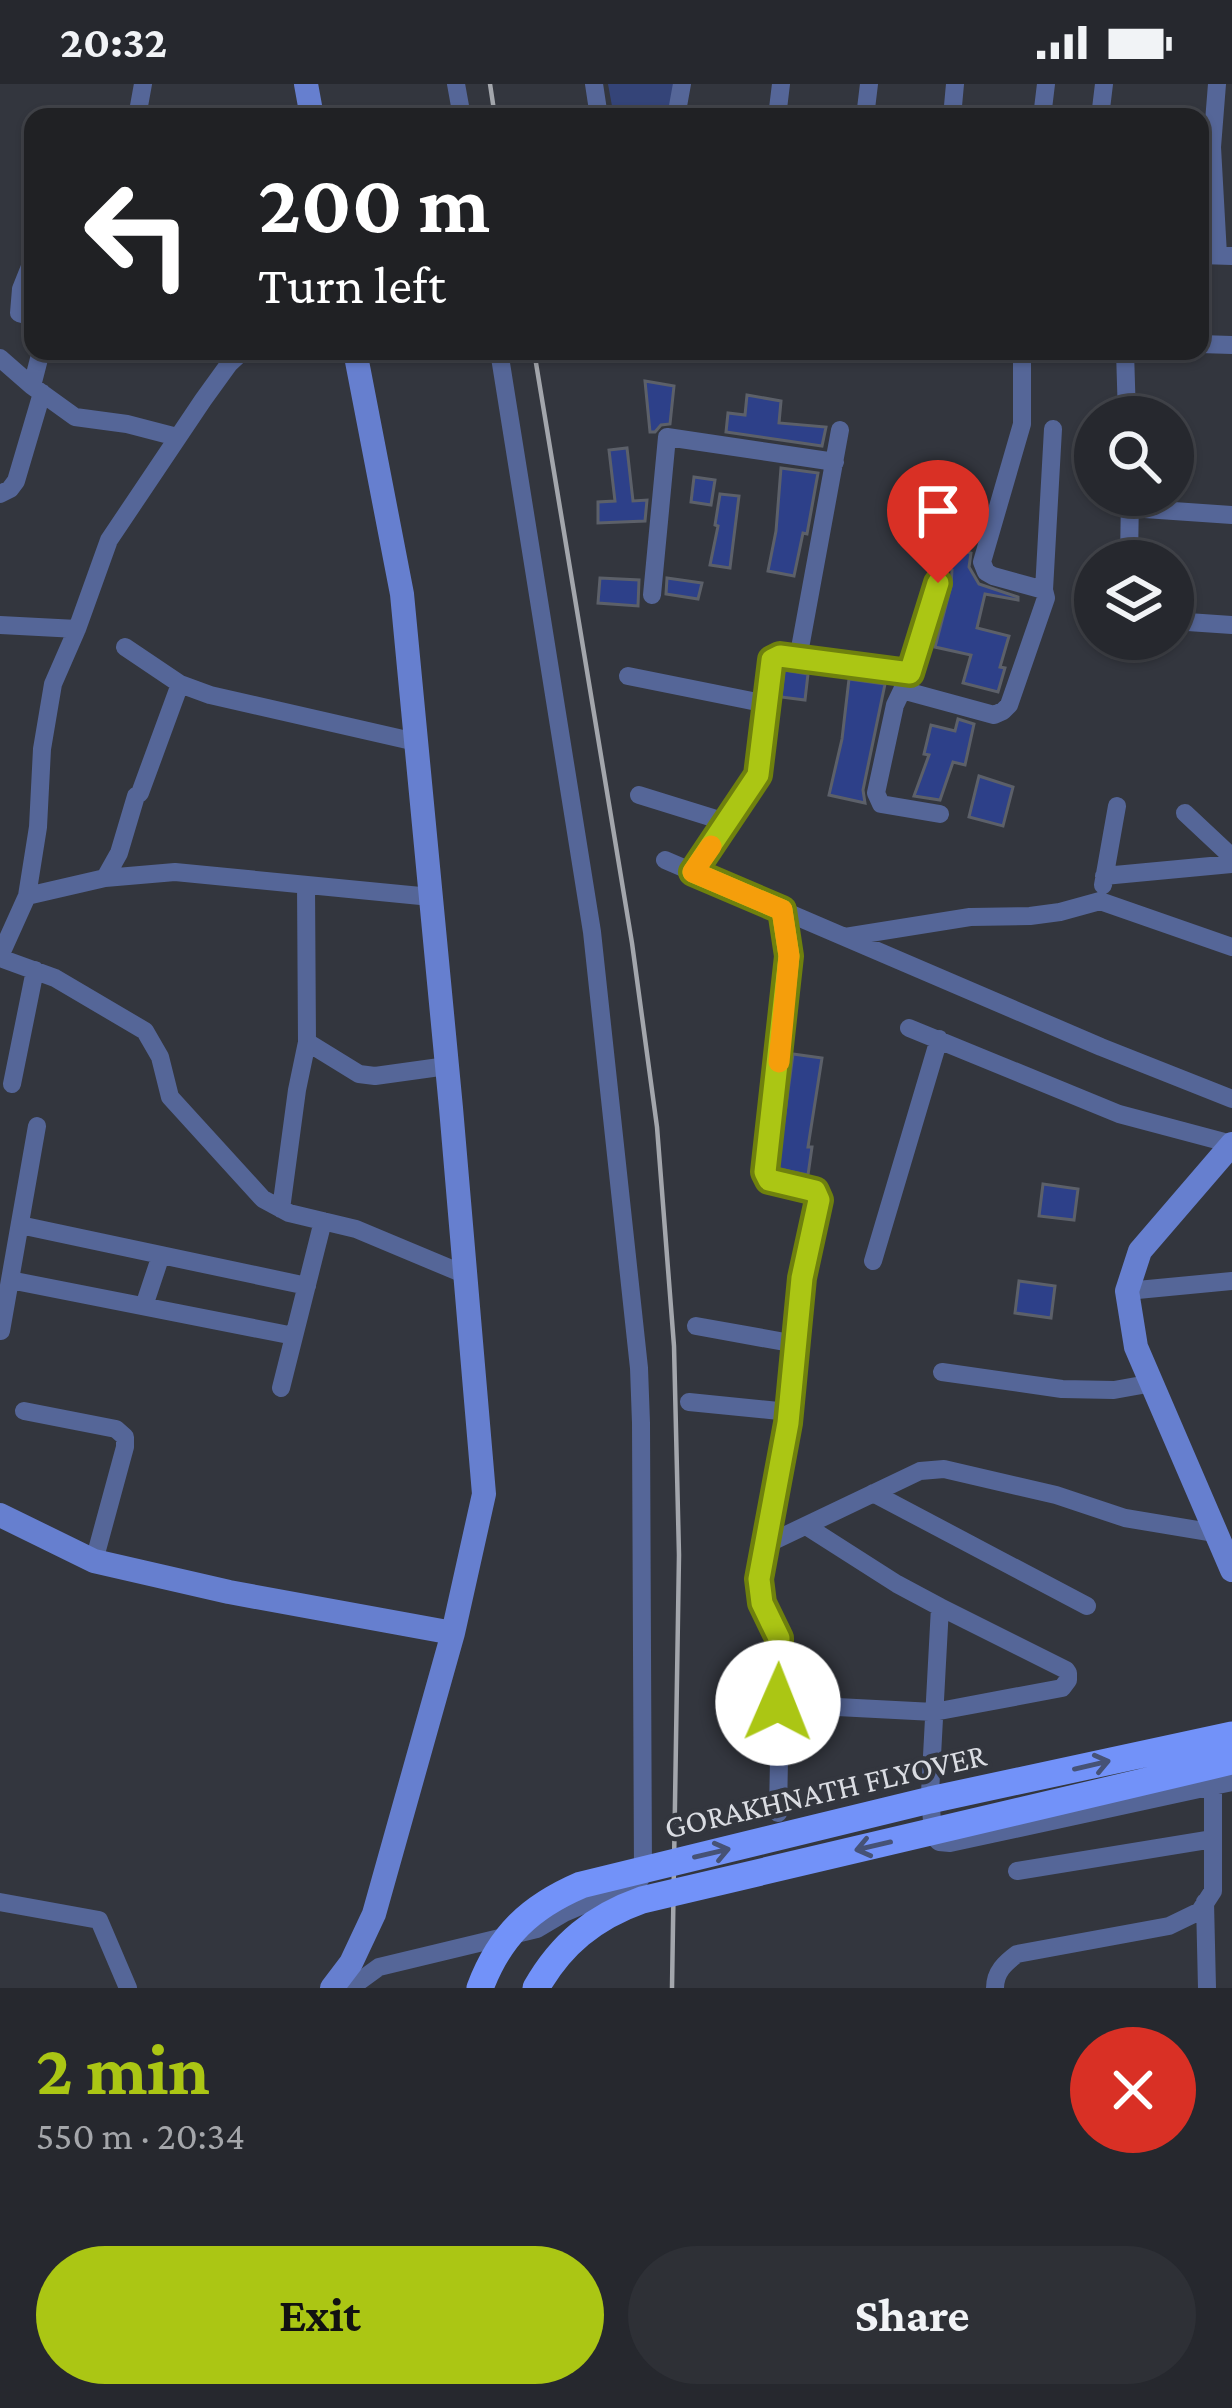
<!DOCTYPE html>
<html lang="en">
<head>
<meta charset="utf-8">
<style>
	body { margin:0; font-family:"Crimson Pro",serif; background:#2e3036; color:#f1f3f6; height:100vh; display:flex; flex-direction:column; font-size:45px; white-space:nowrap }
	* { box-sizing:border-box; margin:0 }
	p { font-size:39px; color:#a4a6aa }
	.icon { flex:none; width:66px; height:66px; fill:none; stroke:currentColor; stroke-width:2; stroke-linecap:round; stroke-linejoin:round }
	.map { position:relative; height:1904px; overflow:hidden }
	.drawer { display:flex; flex-direction:column; background:#26282e; flex:1 }
	.drawer>* { flex:none }
	.hud { position:absolute; left:24px; top:24px; width:1185px; height:252px; border-radius:24px; box-shadow:0 3px 9px #0004,0 0 0 3px #42444a; background:#202124; color:#fff; overflow:hidden }
	.tools { position:absolute; left:1074px; top:312px; display:grid; gap:24px }
	.tools a { display:grid; place-items:center; width:120px; height:120px; border-radius:50%; background:#26282e; box-shadow:0 3px 9px #0004,0 0 0 3px #42444a; font-size:60px }
	.pin { position:absolute; display:grid; place-items:center; width:102px; height:102px; color:#fff; margin:-123px -51px; border-radius:50% 50% 50% 0; rotate:-45deg; box-shadow:0 0 12px #0007 }
	.pin .icon { rotate:45deg }
	.me { position:absolute; width:132px; margin:-66px; rotate:1deg; stroke-linejoin:round; filter:drop-shadow(0 0 9px #0008) }
	.turn { display:flex; align-items:center; gap:42px; height:252px; padding:0 36px; font-size:54px }
	.turn .icon { width:156px; height:156px; stroke-width:2.5 }
	.turn b { display:block; font-size:84px; line-height:102px }
	.round { display:grid; place-items:center; flex:none; width:126px; height:126px; border-radius:63px; background:#2e3036 }
	.summary { display:flex; align-items:center; justify-content:space-between; height:204px; padding:0 36px }
	h1 { font-size:72px; font-weight:700; line-height:90px; color:#abc614 }
	.cta { display:flex; gap:24px; margin-top:auto; padding:24px 36px }
	.cta a { flex:1; height:138px; border-radius:72px; background:#abc614; color:#111; font-size:48px; font-weight:700; line-height:138px; text-align:center }
	.cta a+a { background:#2e3036; color:#f1f3f6 }
	.status { display:flex; justify-content:space-between; align-items:center; height:84px; padding:0 60px; background:#26282e; direction:ltr }
	.status svg { height:33px; fill:currentColor }
	.map>svg:first-child { display:block }
</style>
</head>
<body>
<div class="status"><b>20:32</b><svg viewBox="0 0 49 12"><path d="M0 12V9h3v3zM5 12V6h3v6zM10 12V3h3v9zM15 12V0h3v12zM26 1h20v11H26zM47 4h2v5h-2z"/></svg></div>
<div class="map">
<svg width="1232" height="1904" viewBox="0 0 1232 1904">
	<rect width="100%" height="100%" fill="#33363e"/>
	<path fill="#344478" d="M608 0H683L678 33H614Z"/>
	<path fill="#2d4089" stroke="#5c6069" stroke-width="3" d="M645 297 674 302 670 340 661 341 655 348H650Z
		M747 311 781 317 779 339 826 343 822 362 726 348 728 329 745 331Z
		M627 364 633 417 647 416 645 437 598 439V418L615 417 609 366Z
		M781 384 818 389 807 450 803 449 794 492 768 487 776 447Z
		M694 393 715 396 711 421 691 418Z
		M720 410 739 412 730 484 710 481 718 442 715 441Z
		M952 464 971 469 969 483 979 500 1018 513V516L985 510 977 544 1009 552 1000 583 1005 584 998 608 963 599 971 571 935 563 951 502 952 486 950 485 949 478Z
		M600 494 639 496 638 522 598 519Z
		M667 494 702 499 698 515 666 510Z
		M784 586 808 590 805 616 781 613Z
		M849 595 885 600 863 706 865 719 829 711 842 655Z
		M958 635 974 640 965 681 953 678 940 716 914 712 929 671 924 670 931 641 955 647Z
		M979 692 1013 703 1003 742 969 733Z
		M793 970 822 974 808 1063H812L808 1091 779 1085 778 1081Z
		M1043 1100 1078 1105 1074 1136 1039 1132Z
		M1019 1197 1055 1202 1051 1234 1015 1229Z"/>
	<g fill="none" stroke-linecap="round" stroke-linejoin="round">
		<path stroke="#556698" stroke-width="18" d="M456 0 462 33
			M594 0 599 33
			M1217 0 1212 63 1218 171
			M137 33 143 0
			M676 33 682 0
			M777 33 781 0
			M865 33 869 0
			M952 33 955 0
			M1042 33 1046 0
			M1100 33 1104 0
			M1200 171 1232 172
			M33 175 21 205 19 229 33 233
			M1200 260 1232 261
			M1022 267V340L982 478 986 488 993 492 1044 506
			M1125 267 1127 333
			M0 274 32 302 75 333 127 340 177 353
			M32 302 41 267
			M0 410 10 405 16 397 42 309
			M1130 424 1232 431
			M1129 477 1130 411
			M652 511 667 353 835 378
			M1173 537 1232 541
			M0 541 77 545
			M125 563 180 600 210 611 416 658
			M798 575 910 589 938 499 935 477
			M628 592 767 620
			M906 598 895 621 876 709 881 720 940 730
			M902 606 994 631 1003 627 1009 621 1046 514 1044 506 1053 345
			M639 711 726 738
			M1185 729 1232 773
			M665 776 1101 963 1232 1015
			M693 788 758 691 772 576 780 572 798 575 840 346
			M1104 792 1232 780
			M105 794 119 769 136 712 140 709 180 600
			M1103 801 1117 722
			M27 812 105 794 175 788 431 813
			M845 853 970 833 1030 832 1060 828 1100 817 1232 863
			M0 872 27 812 38 743 42 665 53 600 77 545 109 456 203 316 229 280 243 267
			M0 874 55 894 145 947 160 973 170 1013 263 1115 289 1129 356 1145 466 1191
			M909 944 1119 1030 1232 1060
			M307 958 359 990 375 992 447 982
			M12 1000 35 886
			M281 1125 297 1006 307 958 306 801
			M20 1141 307 1202
			M873 1177 939 955
			M10 1196 294 1252
			M1127 1207 1232 1197
			M144 1222 161 1171
			M696 1242 796 1260
			M1 1247 37 1042
			M942 1288 1062 1305 1114 1306 1153 1299
			M281 1304 323 1137
			M689 1318 789 1328
			M24 1327 116 1345 125 1353V1363L94 1477
			M873 1409 1087 1522
			M806 1442 897 1500 940 1523 930 1709 933 1752 939 1758 950 1759 1213 1702
			M763 1462 920 1387 944 1385 1056 1411 1125 1434 1215 1449
			M779 1620 934 1628 1062 1604 1068 1596V1589L1066 1586 940 1523
			M778 1729 781 1567 774 1540 762 1519 759 1495 788 1339 802 1194 819 1116 815 1107 769 1096 764 1083 779 975 789 872 782 826
			M1017 1787 1213 1755
			M0 1818 99 1836 128 1904
			M1205 1818 1207 1904
			M350 1904 379 1883 537 1845 564 1829 639 1797 643 1790 641 1339 639 1284 592 848 499 267
			M995 1904C995 1888 1005 1879 1017 1870L1169 1842 1200 1827 1213 1807V1702L1232 1698"/>
		<path stroke="#667fcf" stroke-width="24" d="M306 0 312 33
			M1232 1060 1140 1167 1127 1207 1136 1263 1232 1486
			M0 1431 94 1477 229 1508 453 1549
			M332 1904 351 1879 374 1830 453 1549 484 1410 451 1024 402 510 355 267"/>
		<path stroke="#a3a6ac" stroke-width="4.5" d="M490 0 495 33
			M534 267 632 859 657 1043 674 1262 679 1471 672 1904"/>
		<path stroke="#7292f9" stroke-width="27" d="M480 1904C500 1851 530 1823 581 1801L930 1716 1232 1651
			M536 1904C561 1860 594 1833 642 1816L1232 1677"/>
	</g>
	<defs><path id="oneway-shaft" d="M-6 0H5M1.5-3L5.5 0L1.5 3" fill="none" stroke-width="1.6" stroke-linecap="round" stroke-linejoin="round" transform="scale(3)"/></defs>
	<g stroke="#465276">
		<use href="#oneway-shaft" transform="translate(1092 1681) rotate(-13)"/>
		<use href="#oneway-shaft" transform="translate(873 1762) rotate(167)"/>
		<use href="#oneway-shaft" transform="translate(712 1769) rotate(-13)"/>
	</g>
	<g fill="none" stroke-linecap="round" stroke-linejoin="round">
		<g stroke="#6f810d" stroke-width="30">
			<path id="route" d="M778 1619 779 1554 762 1519 759 1495 788 1339 802 1194 819 1116 815 1107 769 1096 765 1088 789 872 782 826 693 788 758 691 772 576 780 572 910 589 938 499"/>
		</g>
		<use href="#route" stroke="#abc614" stroke-width="21"/>
		<path stroke="#f59e0b" stroke-width="21" d="M711 762 693 788 782 826 789 872 779 978"/>
	</g>
	<g text-anchor="middle" stroke-width="9" stroke-linejoin="round" paint-order="stroke">
		<g font-size="33" fill="#dadce2" stroke="#33363e">
			<text transform="translate(825 1706) rotate(-13)" y="12">GORAKHNATH FLYOVER</text>
		</g>
	</g>
</svg>
<div class="tools">
<a><svg class="icon" aria-label="search" viewBox="0 0 24 24"><circle cx="10" cy="10" r="6"/><path d="M15 15l6 6"/></svg></a>
<a><svg class="icon" aria-label="layers" viewBox="0 0 24 24"><path d="M12 4l9 5-9 5-9-5zM3 14l9 5 9-5"/></svg></a>
</div>
<div class="pin" style="left:938px;top:499px;background:#d93025"><svg class="icon" aria-label="arrive" viewBox="0 0 24 24"><path d="M6 21V4h12l-3 4 3 4H6"/></svg></div>
<svg class="me" style="left:778px;top:1619px" viewBox="-20 -20 40 40"><circle r="19" fill="#fff"/><path d="M0-13L10 11 0 6-10 11z" fill="#abc614"/></svg>
<div class="hud">
<div class="turn"><svg class="icon" aria-label="left" viewBox="0 0 24 24"><path d="M17 20v-9H6M10 6l-5 5 5 5"/></svg><div><b>200 m</b>Turn left</div></div>
</div>
</div>
<section class="drawer">
<div class="summary"><div><h1>2 min</h1><p>550 m · 20:34</p></div><a class="round" style="background:#d93025;color:#fff"><svg class="icon" aria-label="close" viewBox="0 0 24 24"><path d="M6 6l12 12M18 6L6 18"/></svg></a></div>
<div class="cta"><a>Exit</a><a>Share</a></div>
</section>
</body>
</html>
